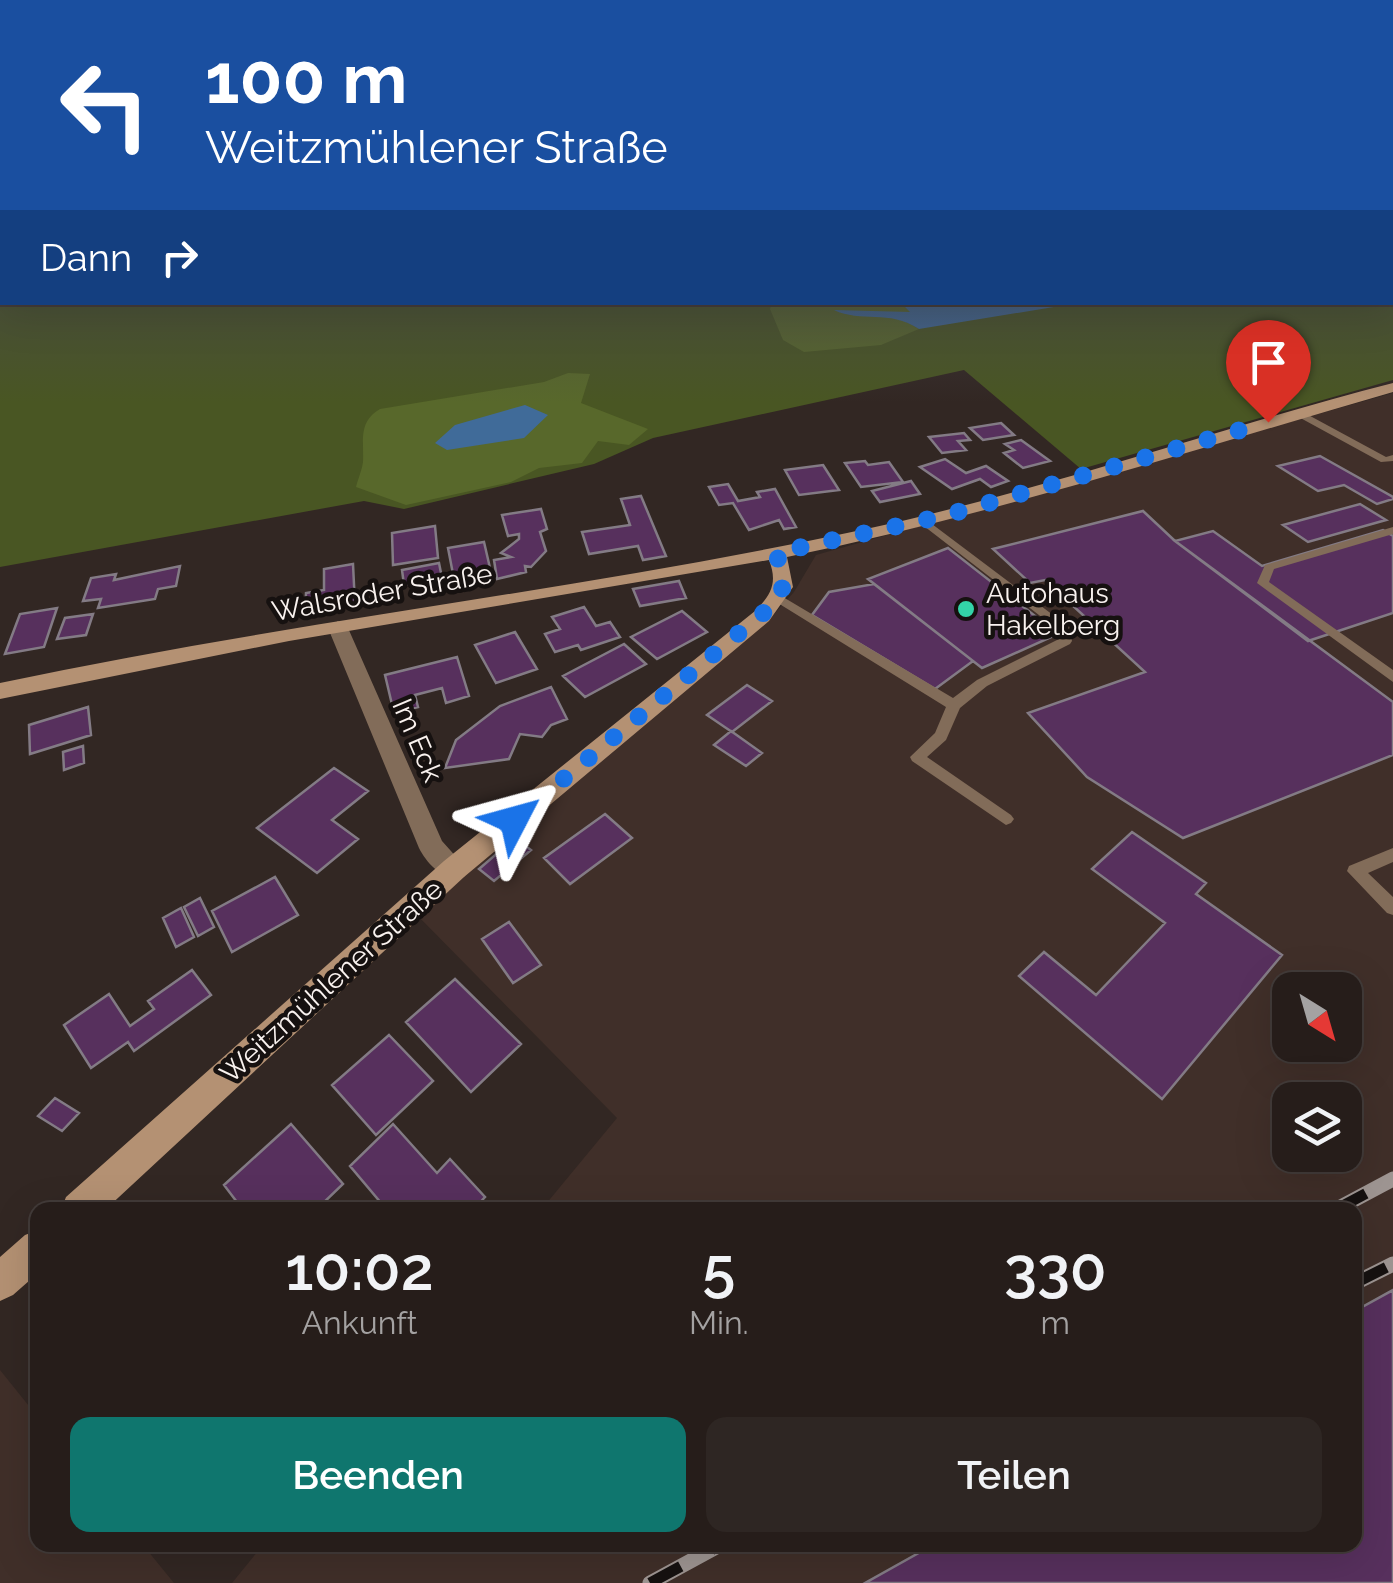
<!DOCTYPE html>
<html lang="de">
<head>
<meta charset="utf-8">
<style>
	body { margin:0; font-family:Raleway,sans-serif; background:#2e2623; color:#f1f3f6; height:100vh; display:flex; flex-direction:column; font-size:38px; white-space:nowrap }
	* { box-sizing:border-box; margin:0 }
	p { font-size:32px; color:#a4a2a2 }
	.icon { flex:none; width:55px; height:55px; fill:none; stroke:currentColor; stroke-width:2; stroke-linecap:round; stroke-linejoin:round }
	.map { position:relative; flex:1; overflow:hidden }
	.drawer { position:absolute; left:30px; top:1202px; width:1332px; height:350px; display:flex; flex-direction:column; background:#261d1a; border-radius:20px; box-shadow:0 10px 40px #0002,0 0 0 2px #423b39 }
	.drawer>* { flex:none }
	.guide { position:absolute; left:0px; top:0px; width:1395px; height:305px; box-shadow:0 10px 40px #0002,0 0 0 2px #423b39; background:#1a4fa0; color:#fff; overflow:hidden }
	.needle { width:65px; rotate:143deg }
	.fabs { position:absolute; left:1272px; top:972px; display:grid; gap:20px }
	.fabs a { display:grid; place-items:center; width:90px; height:90px; border-radius:20px; background:#261d1a; box-shadow:0 10px 40px #0002,0 0 0 2px #423b39; font-size:50px }
	.pin { position:absolute; display:grid; place-items:center; width:85px; height:85px; color:#fff; margin:-102px -42px; border-radius:50% 50% 50% 0; rotate:-45deg; box-shadow:0 0 10px #0007 }
	.pin .icon { rotate:45deg }
	.me { position:absolute; width:110px; margin:-55px; rotate:51deg; stroke-linejoin:round; filter:drop-shadow(0 0 8px #0008) }
	.turn { display:flex; align-items:center; gap:35px; height:210px; padding:0 40px; font-size:45px }
	.turn .icon { width:130px; height:130px; stroke-width:2.5 }
	.turn b { display:block; font-size:70px; line-height:85px }
	.then { display:flex; align-items:center; height:95px; padding:0 40px; background:#0003; gap:20px; font-size:38px }
	.eta { display:flex; justify-content:space-evenly; align-items:center; height:170px; text-align:center }
	.eta b { font-size:60px; font-weight:600; line-height:70px }
	.cta { display:flex; gap:20px; margin-top:auto; padding:20px 40px }
	.cta a { flex:1; height:115px; border-radius:20px; background:#0f766e; color:#fff; font-size:40px; font-weight:600; line-height:115px; text-align:center }
	.cta a+a { background:#2e2623; color:#f1f3f6 }
	.map>svg:first-child { display:block }
</style>
</head>
<body>
<div class="map">
<svg width="1393" height="1583" viewBox="0 0 1393 1583">
	<rect width="100%" height="100%" fill="#322723"/>
	<path fill="#402f29" fill-rule="evenodd" d="M1393 393V1583H232L263 1545H1355V1210H541L617 1118 414 912 767 622 794 592 816 555ZM1290 990H1345V1045H1290ZM1290 1100H1345V1155H1290Z
		M0 1370 37 1416 38 1545H143L174 1583H0Z"/>
	<path fill="#495623" d="M0 180 2 302H1392L1393 180V380L1081 469 964 370 653 438 594 464 404 509 364 501 0 567Z"/>
	<path fill="#58682b" d="M772 303H900L911 312 845 314C872 313 896 314 919 329L881 345 804 352 783 340 770 309Z
		M568 373 590 374 581 403 648 429 629 445 598 441 582 463 539 468 511 482 406 505 356 487C358 479 362 470 363 462 364 440 358 422 380 409L544 382Z"/>
	<path fill="#406b99" d="M900 302H1078V303L919 329C889 309 861 323 834 310L910 312Z
		M525 405 548 415 524 438 447 450 435 443 455 425Z"/>
	<path fill="#57305d" stroke="#837b85" stroke-width="2.5" d="M1001 423 1014 435 983 440 970 428Z
		M964 433 970 440 958 441 966 450 942 453 929 437Z
		M1021 440 1050 461 1023 468 1004 453 1014 450 1005 444Z
		M1320 456 1393 497V499L1377 504 1344 485 1318 491 1278 466Z
		M945 459 966 473 986 466 1008 481 991 487 980 479 952 489 920 467Z
		M865 461 868 465 889 462 903 482 861 487 845 463Z
		M823 465 839 490 799 495 785 470Z
		M911 481 920 494 880 502 872 491Z
		M728 484 738 501 760 497 757 492 775 489 796 527 784 529 779 520 749 530 733 503 719 505 709 487Z
		M641 496 666 556 643 560 638 546 589 554 582 532 630 525 621 499Z
		M1360 504 1386 520 1308 542 1283 525Z
		M541 509 547 529 540 532 546 551 531 567 525 566 526 572 497 579 494 560 511 557 501 553 519 539V534L508 536 502 515Z
		M1143 511 1175 541 1393 702V755L1183 838 1087 777 1028 713 1145 672 1045 580 1030 583 993 549Z
		M435 526 438 558 393 565 392 533Z
		M1383 530 1393 536V613L1308 641 1175 541 1213 531 1262 566Z
		M484 542 490 568 453 574 448 548Z
		M948 548 1058 634 982 668 868 579Z
		M439 563 442 578 404 585 402 570Z
		M353 564 355 605 305 613 306 593 324 590V569Z
		M180 566 176 586 158 589 155 599 98 608 101 599 83 601 91 578 116 574 114 580Z
		M679 581 686 598 640 606 633 589Z
		M874 584 973 661 935 689 812 615 829 592Z
		M584 607 596 626 610 622 620 637 581 650 578 645 555 652 545 634 560 629 552 617Z
		M57 608 44 647 5 654 20 614Z
		M682 611 707 632 657 659 631 637Z
		M93 614 86 635 57 639 65 618Z
		M515 632 537 669 496 683 475 645Z
		M624 644 646 664 585 697 563 676Z
		M457 657 469 696 446 703 442 688 415 695 418 707 394 713 385 675Z
		M747 685 772 701 732 732 707 715Z
		M551 687 567 719 551 725 542 737 520 734 509 759 445 768 456 740 500 706Z
		M88 707 91 735 30 754 29 725Z
		M731 731 762 753 746 766 714 745Z
		M83 746 84 763 64 770 63 752Z
		M334 768 368 791 332 820 358 839 317 873 257 828Z
		M605 814 632 838 570 884 544 858Z
		M1132 832 1206 883 1196 894 1282 955 1162 1099 1019 976 1044 952 1096 995 1165 923 1092 869Z
		M515 838 531 850 494 881 479 869Z
		M275 877 298 915 232 952 212 911Z
		M200 898 214 927 198 936 184 907Z
		M181 908 194 937 176 947 163 918Z
		M509 922 541 965 513 983 482 939Z
		M192 970 211 995 134 1051 128 1042 91 1068 64 1025 109 994 130 1026 154 1009 148 1001Z
		M455 979 521 1044 471 1092 406 1022Z
		M389 1035 433 1081 376 1135 332 1085Z
		M55 1098 79 1113 62 1131 38 1116Z
		M291 1124 343 1184 316 1210H243L224 1185Z
		M393 1124 437 1173 450 1159 485 1197 473 1210H387L350 1166Z
		M1393 1290V1583H865L933 1545H1355V1311Z"/>
	<g fill="none" stroke-linecap="round" stroke-linejoin="round">
		<path fill="#826c59" fill-rule="evenodd" d="M1295 411H1301L1386 457 1393 455V461L1381 462 1295 415Z
			M924 518 1069 627 1072 641 1070 644 987 686 960 708 946 740 927 757 1011 815 1014 819 1011 823 1006 825 912 761 910 757 935 733 946 707 773 600 775 597H783L953 698 977 680 1059 639 1057 629 920 523V519Z
			M1393 527V534L1274 569 1269 582 1393 670V682L1257 583 1265 565Z
			M1393 848V862L1368 873 1393 897V915L1387 913 1347 871 1349 866Z"/>
		<path fill="#826c59" fill-rule="evenodd" d="M338 621 348 628 442 841 467 869 464 877C445 883 427 864 419 848L328 628Z"/>
		<path fill="#b49173" fill-rule="evenodd" d="M1393 383V392C1192 450 992 515 787 557L793 587 769 621 464 877 105 1210H61L66 1197 444 861 755 611C771 595 778 583 769 560L289 641 0 699V683C281 623 567 592 847 533 1032 495 1210 430 1393 383Z
			M38 1230V1273L13 1295 0 1301V1257L25 1235Z"/>
		<g stroke="#9e9592" stroke-width="15">
			<path id="rail" d="M1335 1210 1393 1179
				M1355 1283 1393 1264
				M650 1583 720 1545"/>
		</g>
		<use href="#rail" stroke="#161110" stroke-width="11" stroke-dasharray="35" stroke-linecap="butt"/>
	</g>
	<linearGradient id="sky" x2="0" y2="1"><stop stop-color="#1c1513"/><stop offset="0.45" stop-color="#494750"/><stop offset="1" stop-color="#494750" stop-opacity="0"/></linearGradient>
	<rect width="1393" height="402" fill="url(#sky)"/>
	<g fill="none" stroke-linecap="round" stroke-linejoin="round">
		<path stroke="#1a73e8" stroke-width="18" stroke-dasharray="0 32.4" d="M514 820 779 600 786 574 775 553 947 515 1268 422"/>
	</g>
	<circle fill="#33d4a8" stroke="#161110" stroke-width="4" cx="966" cy="609" r="10"/>
	<g text-anchor="middle" stroke-width="9" stroke-linejoin="round" paint-order="stroke">
		<g font-size="28" fill="#f9f2ef" stroke="#161110">
			<text transform="translate(382 592) rotate(-10)" y="10">Walsroder Straße</text>
			<text transform="translate(418 740) rotate(67)" y="10">Im Eck</text>
			<text transform="translate(331 981) rotate(-42)" y="10">Weitzmühlener Straße</text>
		</g>
		<g font-size="28" fill="#f9f2ef" stroke="#161110" text-anchor="start">
			<text x="986" y="603">Autohaus<tspan x="986" dy="32">Hakelberg</tspan></text>
		</g>
	</g>
</svg>
<div class="fabs">
<a><svg class="needle" viewBox="-14 -14 28 28"><path d="M0-13l5 13h-10z" fill="#e53935"/><path d="M0 13l5-13h-10z" fill="#a4a2a2"/></svg></a>
<a><svg class="icon" aria-label="layers" viewBox="0 0 24 24"><path d="M12 4l9 5-9 5-9-5zM3 14l9 5 9-5"/></svg></a>
</div>
<div class="pin" style="left:1268px;top:422px;background:#d93025"><svg class="icon" aria-label="arrive" viewBox="0 0 24 24"><path d="M6 21V4h12l-3 4 3 4H6"/></svg></div>
<svg class="me" style="left:514px;top:820px" viewBox="-20 -20 40 40"><path d="M0-17L14 15 0 8-14 15z" fill="#1a73e8" stroke="#fff" stroke-width="4"/></svg>
<div class="guide">
<div class="turn"><svg class="icon" aria-label="left" viewBox="0 0 24 24"><path d="M17 20v-9H6M10 6l-5 5 5 5"/></svg><div><b>100 m</b>Weitzmühlener Straße</div></div>
<div class="then">Dann<svg class="icon" aria-label="right" viewBox="0 0 24 24"><path d="M7 20v-9h11M14 6l5 5-5 5"/></svg></div>
</div>
<section class="drawer">
<div class="eta">
<div><b>10:02</b><p>Ankunft</p></div>
<div><b>5</b><p>Min.</p></div>
<div><b>330</b><p>m</p></div>
</div>
<div class="cta"><a>Beenden</a><a>Teilen</a></div>
</section>
</div>
</body>
</html>
